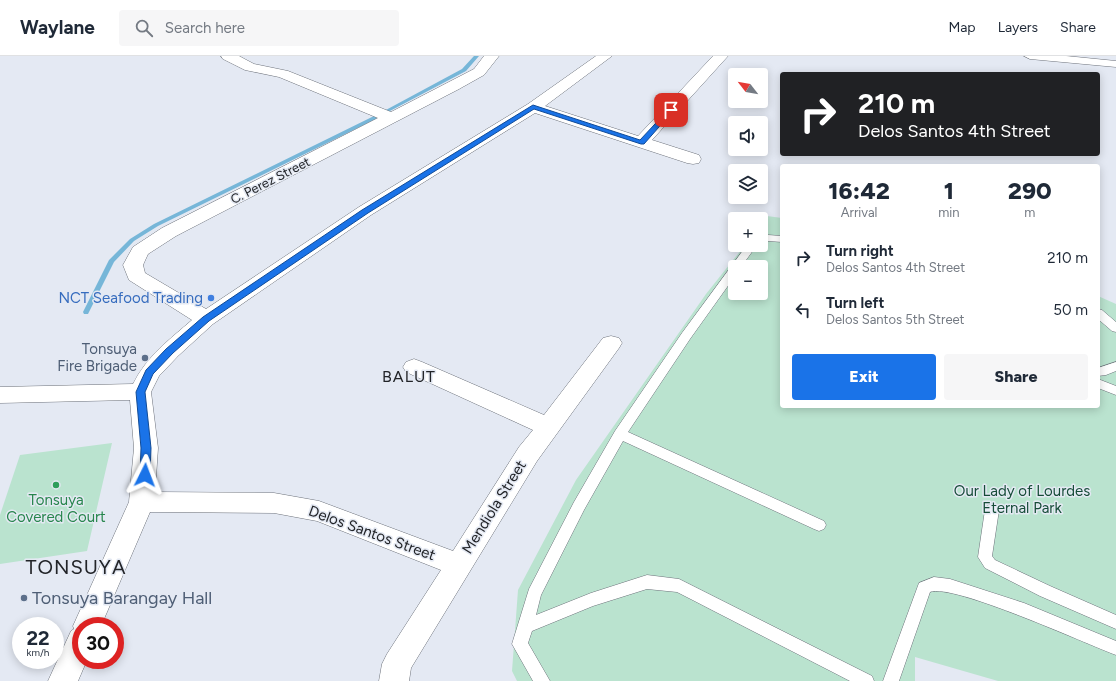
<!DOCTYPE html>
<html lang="en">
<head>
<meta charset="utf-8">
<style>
	body { margin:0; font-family:Figtree,sans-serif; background:#f6f6f7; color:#1f2937; height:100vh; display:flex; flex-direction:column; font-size:15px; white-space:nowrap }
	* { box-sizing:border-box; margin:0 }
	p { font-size:13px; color:#747a83 }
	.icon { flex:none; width:22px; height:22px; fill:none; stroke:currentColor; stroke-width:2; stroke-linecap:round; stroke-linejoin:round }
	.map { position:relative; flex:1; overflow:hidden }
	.drawer { position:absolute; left:780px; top:108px; width:320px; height:244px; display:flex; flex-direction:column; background:#fff; border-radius:4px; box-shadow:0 2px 10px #0003 }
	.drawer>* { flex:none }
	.top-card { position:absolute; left:780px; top:16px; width:320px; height:84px; border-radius:4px; box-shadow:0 2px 10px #0003; background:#202124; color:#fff; overflow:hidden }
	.needle { width:26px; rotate:301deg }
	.fabs { position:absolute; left:728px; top:12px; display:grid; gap:8px }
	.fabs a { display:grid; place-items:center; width:40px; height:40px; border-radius:4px; background:#fff; box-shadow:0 2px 10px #0003; font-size:20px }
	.speed { position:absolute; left:12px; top:561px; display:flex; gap:8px; font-size:20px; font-weight:700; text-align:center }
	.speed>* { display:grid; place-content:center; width:52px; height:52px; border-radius:50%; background:#fff; box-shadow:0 2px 10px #0003; line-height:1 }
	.speed small { font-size:10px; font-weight:400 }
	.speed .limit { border:6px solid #d22; background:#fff; color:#111 }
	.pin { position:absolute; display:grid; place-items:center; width:34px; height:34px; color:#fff; margin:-17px; border-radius:8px; box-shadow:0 2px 6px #0006 }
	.me { position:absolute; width:44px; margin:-22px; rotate:3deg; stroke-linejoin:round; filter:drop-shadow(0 0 3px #0008) }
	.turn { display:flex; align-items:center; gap:14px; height:84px; padding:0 12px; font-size:18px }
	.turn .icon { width:52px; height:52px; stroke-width:2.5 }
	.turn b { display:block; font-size:28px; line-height:34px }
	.eta { display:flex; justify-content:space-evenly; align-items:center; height:68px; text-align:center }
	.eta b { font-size:24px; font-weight:800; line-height:28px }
	.button { display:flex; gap:8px; margin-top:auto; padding:8px 12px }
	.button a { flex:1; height:46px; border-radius:4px; background:#1a73e8; color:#fff; font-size:16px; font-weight:800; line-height:46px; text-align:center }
	.button a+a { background:#f6f6f7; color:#1f2937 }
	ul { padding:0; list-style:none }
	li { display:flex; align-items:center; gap:12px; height:52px; padding:0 12px }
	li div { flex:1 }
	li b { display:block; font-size:15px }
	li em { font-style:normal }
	header { display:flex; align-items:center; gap:24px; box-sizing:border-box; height:56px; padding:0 20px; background:#fff; border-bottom:1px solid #e0e1e3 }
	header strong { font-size:19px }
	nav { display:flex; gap:22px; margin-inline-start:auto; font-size:14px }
	.search { width:280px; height:36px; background:#f6f6f7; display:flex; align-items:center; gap:10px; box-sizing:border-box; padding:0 14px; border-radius:4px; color:#747a83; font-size:15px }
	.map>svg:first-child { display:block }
</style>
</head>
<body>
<header>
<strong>Waylane</strong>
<div class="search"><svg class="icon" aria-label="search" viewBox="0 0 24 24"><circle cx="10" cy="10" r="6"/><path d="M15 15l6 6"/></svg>Search here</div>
<nav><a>Map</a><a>Layers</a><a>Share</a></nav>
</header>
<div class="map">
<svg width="1116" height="625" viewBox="0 0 1116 625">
	<rect width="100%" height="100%" fill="#e4e9f3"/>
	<path fill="#bae3cf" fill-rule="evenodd" d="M767 160 782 162V350H1098V240L1116 248V625H998L915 601V625H517L512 615 518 534 576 424 706 238 745 189H761V168ZM735 211H761V237H735Z
		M112 387 87 495 0 508V459L20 399Z"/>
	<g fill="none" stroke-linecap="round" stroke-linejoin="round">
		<path fill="#76b6d8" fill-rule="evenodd" d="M474 0H479L466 15 388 56 384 55 462 13Z
			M374 60 377 62 376 63 158 170 134 185 114 206 88 258H84L83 256 109 204 130 183 154 168Z"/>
		<g stroke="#6d727b" stroke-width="1">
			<path id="service" d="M768 179 782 180V186L768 185 761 187V181Z
				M747 189H757L741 211H735V220L690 283 628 376 824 465 826 469 824 473 819 475 814 473 623 385 584 454 541 539 536 559 591 537 647 519 679 523 872 620 874 625H850L677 536 647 533 593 550 532 575 528 587 550 625H533L512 588 529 533 574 446 615 375 682 277Z
				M1098 253 1102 254 1116 266V276L1112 275 1098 263Z
				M1116 306V315L1106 319 1098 320V312Z
				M1098 323 1116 330V339L1098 332Z
				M992 448 997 450 999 454 992 500 995 504 1050 530 1116 559V573L1040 540 985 512 978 501 985 454 987 450Z
				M934 521 950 523 1024 547 1116 585V599C1086 588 953 527 930 536L899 625H883L919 527Z"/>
		</g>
		<g stroke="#6d727b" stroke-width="1">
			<path id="pedestrian" d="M1024 0H1066L1116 5V11L1030 3Z"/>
		</g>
		<g stroke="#6d727b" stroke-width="1">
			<path id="minor" d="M221 0H239L254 8 288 15 391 56 474 13 484 0H499L484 19 459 33 176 180 148 198 143 209 145 217 206 253 359 151 528 48 596 0H612L545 50 638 80 713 0H728L652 84 699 99 701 103 699 107 693 108 687 107 535 57 371 159 213 268 178 300 159 320 151 336 158 392 155 436 274 437 319 445 453 495 519 391 533 374 406 316 403 311 406 306 414 303 422 306 544 359 603 282 611 280 619 282 622 287 619 292 537 405 411 612 409 625H379L382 608 387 598 441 514 317 465 274 457 150 456 101 570H81V604H87L78 625H48L71 575 74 573 73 570 129 446 134 392 130 344 0 347V331L133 328C147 300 169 284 192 264L129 224 123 209 133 191 162 172 378 62 279 21 245 14 223 3Z"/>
		</g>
		<use href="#service" fill="#fff" fill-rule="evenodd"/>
		<use href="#pedestrian" fill="#fff" fill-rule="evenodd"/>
		<use href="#minor" fill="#fff" fill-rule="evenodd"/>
	</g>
	<path fill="#1a73e8" stroke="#114b97" d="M533 49 640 84 669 53 674 54 644 88H641L534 53 368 157 209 265 173 297 153 318 145 336 151 392 150 419 148 422H141L140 419 141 392 136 336 146 314 166 293 203 261 362 154Z"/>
	<circle fill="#3f7fe0" stroke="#e4e9f3" stroke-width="1.5" cx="211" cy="242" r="4"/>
	<g fill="#5c6f8a" stroke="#e4e9f3" stroke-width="1.5">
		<circle cx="145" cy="302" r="4"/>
		<circle cx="24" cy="542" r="4"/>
	</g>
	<circle fill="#2e9e5b" stroke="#e4e9f3" stroke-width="1.5" cx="56" cy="429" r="4"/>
	<g text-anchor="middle" stroke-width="3" stroke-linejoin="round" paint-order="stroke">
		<g font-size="13" fill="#222428" stroke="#e4e9f3">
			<text transform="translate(270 124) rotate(-27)" y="5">C. Perez Street</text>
		</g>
		<g font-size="15" fill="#366cbe" stroke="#e4e9f3" text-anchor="end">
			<text x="203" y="247">NCT Seafood Trading</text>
		</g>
		<g font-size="15" fill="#4e5e75" stroke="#e4e9f3" text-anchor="end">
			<text x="137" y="298">Tonsuya<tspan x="137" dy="17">Fire Brigade</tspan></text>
		</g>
		<g font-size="15" fill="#164c38" stroke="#e4e9f3">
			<text x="1022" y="440">Our Lady of Lourdes<tspan x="1022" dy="17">Eternal Park</tspan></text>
		</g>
		<g font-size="15" fill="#27864d" stroke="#e4e9f3">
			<text x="56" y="449">Tonsuya<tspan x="56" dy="17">Covered Court</tspan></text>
		</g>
		<g font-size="15" fill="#222428" stroke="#e4e9f3">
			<text transform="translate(494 451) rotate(-58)" y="5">Mendiola Street</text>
			<text transform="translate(372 477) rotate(20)" y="5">Delos Santos Street</text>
		</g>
		<g font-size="16" letter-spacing="1" fill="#222428" stroke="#e4e9f3">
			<text x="409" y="326">BALUT</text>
		</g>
		<g font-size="18" fill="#4e5e75" stroke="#e4e9f3" text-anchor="start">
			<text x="32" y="548">Tonsuya Barangay Hall</text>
		</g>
		<g font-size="20" letter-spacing="1" fill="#222428" stroke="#e4e9f3">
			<text x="76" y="518">TONSUYA</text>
		</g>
	</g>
</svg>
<div class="fabs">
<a><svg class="needle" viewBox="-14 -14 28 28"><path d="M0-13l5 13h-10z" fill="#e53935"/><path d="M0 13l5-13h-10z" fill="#747a83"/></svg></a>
<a><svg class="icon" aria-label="sound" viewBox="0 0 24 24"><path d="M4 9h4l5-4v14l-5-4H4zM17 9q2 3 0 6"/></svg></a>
<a><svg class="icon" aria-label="layers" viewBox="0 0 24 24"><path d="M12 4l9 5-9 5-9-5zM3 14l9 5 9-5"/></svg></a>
<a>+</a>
<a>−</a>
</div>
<div class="speed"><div>22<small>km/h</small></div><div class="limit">30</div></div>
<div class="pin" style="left:671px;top:54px;background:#d93025"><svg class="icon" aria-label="arrive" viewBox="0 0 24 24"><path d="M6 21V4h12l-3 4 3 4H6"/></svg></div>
<svg class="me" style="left:145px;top:419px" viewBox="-20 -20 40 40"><path d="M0-17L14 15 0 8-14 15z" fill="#1a73e8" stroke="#fff" stroke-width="4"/></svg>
<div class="top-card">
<div class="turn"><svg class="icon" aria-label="right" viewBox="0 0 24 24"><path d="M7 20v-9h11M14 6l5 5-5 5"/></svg><div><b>210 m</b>Delos Santos 4th Street</div></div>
</div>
<section class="drawer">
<div class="eta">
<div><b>16:42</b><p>Arrival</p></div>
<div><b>1</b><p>min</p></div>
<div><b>290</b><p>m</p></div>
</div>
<ul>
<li><svg class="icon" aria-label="right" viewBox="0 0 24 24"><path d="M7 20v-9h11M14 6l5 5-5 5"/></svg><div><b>Turn right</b><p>Delos Santos 4th Street</p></div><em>210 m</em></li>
<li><svg class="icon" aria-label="left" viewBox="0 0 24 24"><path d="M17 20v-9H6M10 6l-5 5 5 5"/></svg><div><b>Turn left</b><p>Delos Santos 5th Street</p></div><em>50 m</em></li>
</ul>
<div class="button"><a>Exit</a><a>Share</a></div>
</section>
</div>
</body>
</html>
